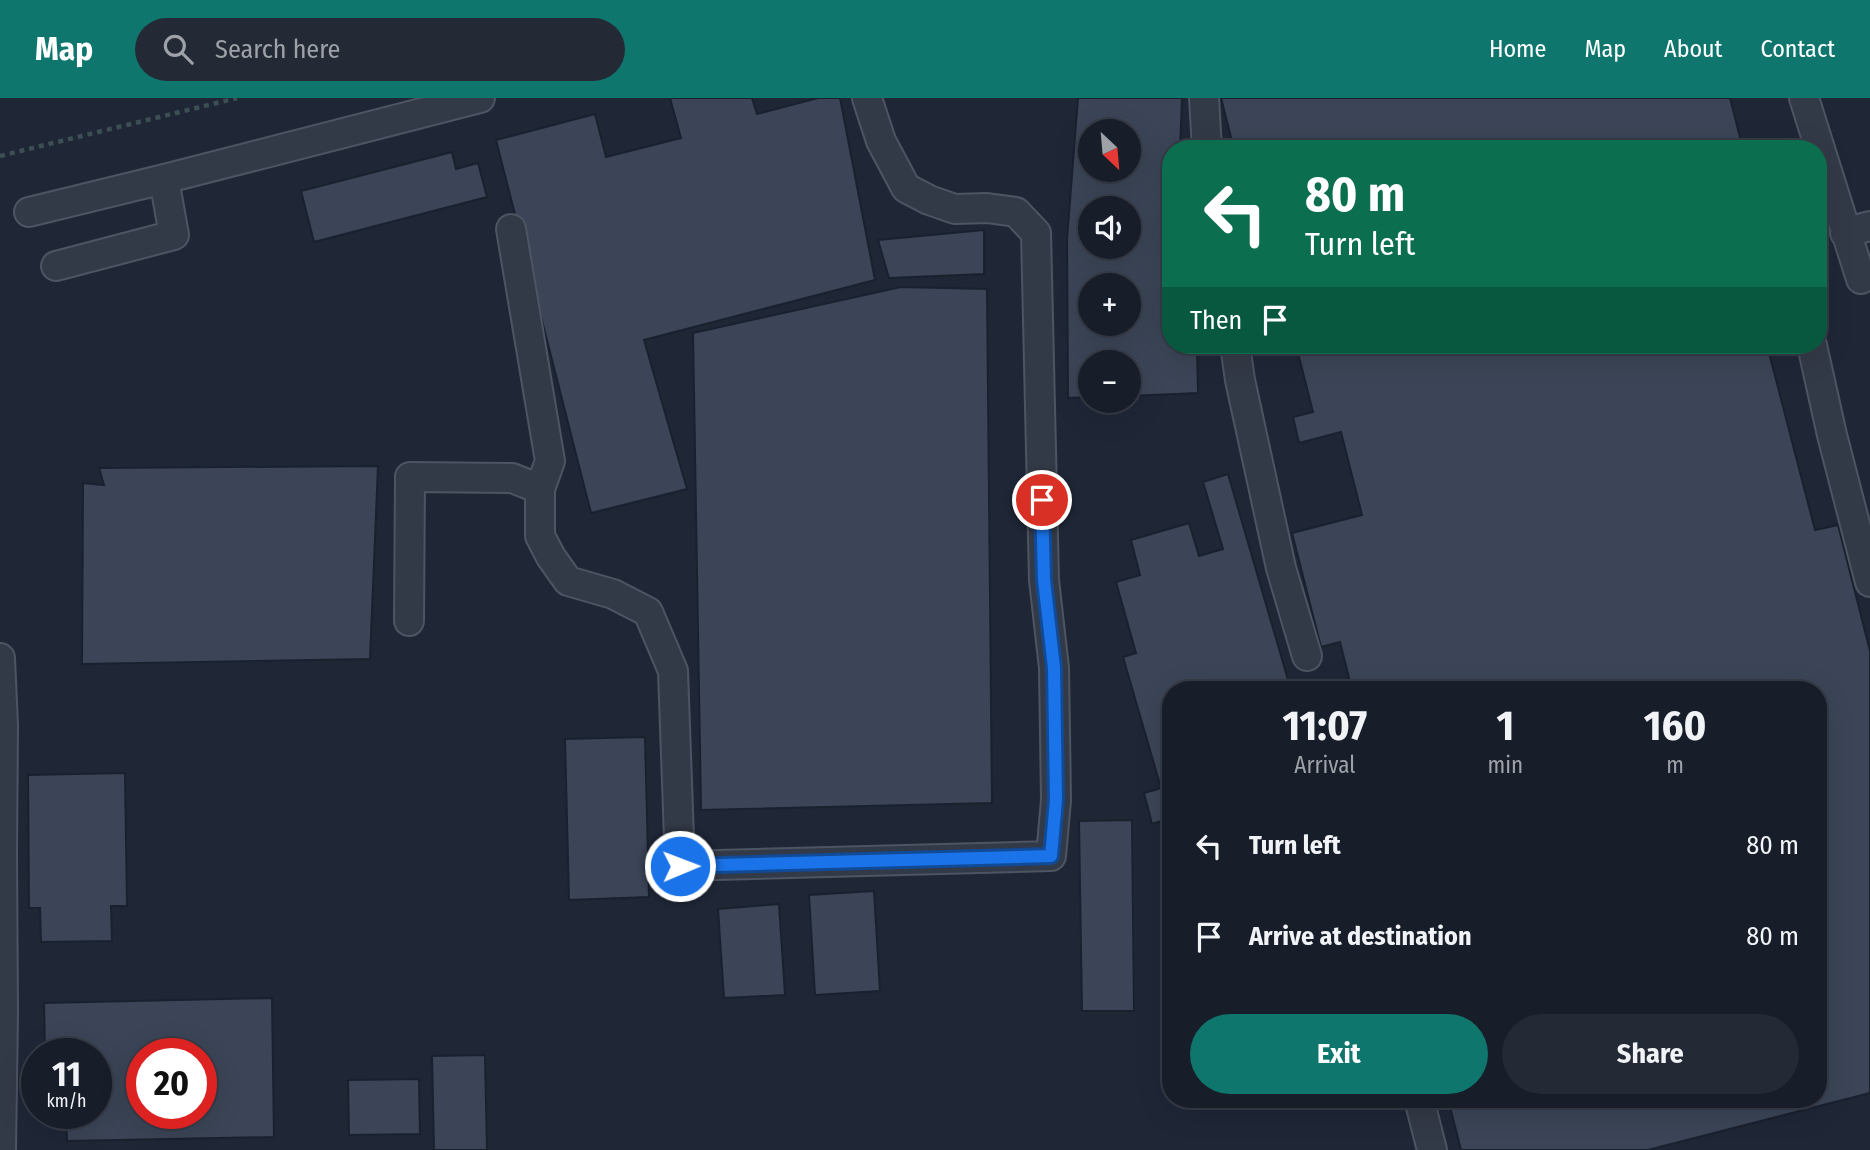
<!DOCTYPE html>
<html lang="en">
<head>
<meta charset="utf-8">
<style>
	body { margin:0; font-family:"Fira Sans Condensed",sans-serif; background:#242a35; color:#f1f3f6; height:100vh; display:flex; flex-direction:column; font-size:26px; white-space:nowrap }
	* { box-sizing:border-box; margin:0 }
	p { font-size:23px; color:#9ea2a8 }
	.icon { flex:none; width:38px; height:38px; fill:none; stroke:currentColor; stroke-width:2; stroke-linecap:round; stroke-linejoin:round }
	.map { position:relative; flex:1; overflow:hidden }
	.panel { position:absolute; left:1162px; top:583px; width:665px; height:427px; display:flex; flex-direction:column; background:#171d29; border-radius:28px; box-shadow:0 7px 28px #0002,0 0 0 2px #363b46 }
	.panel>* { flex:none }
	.hud { position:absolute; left:1162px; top:42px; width:665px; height:214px; border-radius:28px; box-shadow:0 7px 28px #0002,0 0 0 2px #363b46; background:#0b6e4f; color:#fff; overflow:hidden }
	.needle { width:46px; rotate:154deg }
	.tools { position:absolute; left:1078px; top:21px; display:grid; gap:14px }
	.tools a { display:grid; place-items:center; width:63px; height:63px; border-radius:50%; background:#171d29; box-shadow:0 7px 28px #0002,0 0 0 2px #363b46; font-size:35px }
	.speed { position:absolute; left:21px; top:940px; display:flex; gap:14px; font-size:35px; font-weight:700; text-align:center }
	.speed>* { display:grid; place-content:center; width:91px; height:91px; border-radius:50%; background:#171d29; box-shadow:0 7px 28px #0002,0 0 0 2px #363b46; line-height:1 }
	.speed small { font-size:18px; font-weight:400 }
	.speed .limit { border:10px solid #d22; background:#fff; color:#111 }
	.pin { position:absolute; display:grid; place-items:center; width:60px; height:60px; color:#fff; margin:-30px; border:4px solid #fff; border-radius:50%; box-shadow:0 2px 7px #0007 }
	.me { position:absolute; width:77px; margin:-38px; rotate:89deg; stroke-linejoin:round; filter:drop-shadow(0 0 5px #0008) }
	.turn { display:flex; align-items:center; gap:24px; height:147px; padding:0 28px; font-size:32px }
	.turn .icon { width:91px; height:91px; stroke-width:2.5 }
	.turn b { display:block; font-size:49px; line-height:60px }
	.then { display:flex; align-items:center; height:66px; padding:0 28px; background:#0003; gap:14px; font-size:26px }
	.eta { display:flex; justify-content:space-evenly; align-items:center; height:119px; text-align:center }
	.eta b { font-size:42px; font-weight:700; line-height:49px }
	.cta { display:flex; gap:14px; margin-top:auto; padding:14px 28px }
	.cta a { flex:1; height:80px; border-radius:42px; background:#0f766e; color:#fff; font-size:28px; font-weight:700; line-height:80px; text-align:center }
	.cta a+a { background:#242a35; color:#f1f3f6 }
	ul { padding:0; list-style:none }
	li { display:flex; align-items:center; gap:21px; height:91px; padding:0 28px }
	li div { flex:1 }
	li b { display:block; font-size:26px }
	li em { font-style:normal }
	header { display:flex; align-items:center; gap:42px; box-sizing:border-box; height:98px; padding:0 35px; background:#0f766e; color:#fff }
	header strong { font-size:33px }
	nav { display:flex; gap:38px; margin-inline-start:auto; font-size:24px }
	.search { width:490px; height:63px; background:#242a35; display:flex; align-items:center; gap:18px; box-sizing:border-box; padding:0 24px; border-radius:38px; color:#9ea2a8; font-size:26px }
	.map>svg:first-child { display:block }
</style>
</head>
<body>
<header>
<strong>Map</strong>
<div class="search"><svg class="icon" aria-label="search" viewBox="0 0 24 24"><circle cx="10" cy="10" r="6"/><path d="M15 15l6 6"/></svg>Search here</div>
<nav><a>Home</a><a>Map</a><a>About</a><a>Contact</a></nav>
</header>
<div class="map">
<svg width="1870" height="1052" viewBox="0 0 1870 1052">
	<rect width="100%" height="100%" fill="#1f2737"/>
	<path fill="#3b4557" stroke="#1a212e" stroke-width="2" fill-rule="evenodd" d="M670 0H752L757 16 818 0H840L875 182 644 242 687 391 591 415 496 42 595 16 606 59 681 40Z
		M1078 0H1182L1180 51H1171V247H1197L1198 295 1129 298V264H1090V299L1068 300 1067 141ZM1090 33H1129V72H1090ZM1090 110H1129V149H1090ZM1090 187H1129V226H1090Z
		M1221 0H1730L1743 51H1234Z
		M452 54 456 71 478 65 487 99 314 144 301 93Z
		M984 132V176L889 180 878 142Z
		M901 189 987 191 992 705 701 712 693 235Z
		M1296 247H1767L1815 432 1838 427 1870 553V995L1648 1052H1461L1448 1001H1818V592H1352L1340 544 1321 549 1292 435 1362 417 1341 334 1299 345 1293 319 1313 314Z
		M378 368 370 561 82 566 83 385 104 387 99 370Z
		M1228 376 1291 592H1171V720L1152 726 1144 695 1161 690 1123 559 1136 555 1116 484 1140 477 1131 442 1189 425 1199 458 1223 451 1203 384Z
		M645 639 649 799 569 802 565 641Z
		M125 675 127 808H111L112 843 41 844 40 810H29L28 677Z
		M1132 722 1134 913H1082L1079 723Z
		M874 793 880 893 815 897 809 797Z
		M779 806 785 897 724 900 718 811Z
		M272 900 274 1039 67 1043 66 1015H96V956H45L44 905ZM142 956H201V1015H142Z
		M485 957 487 1052H434L432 958Z
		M419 981 420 1036 349 1037 348 982Z"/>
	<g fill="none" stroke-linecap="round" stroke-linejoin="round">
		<g stroke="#4d5462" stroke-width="32">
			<path id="minor" d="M1204 0 1207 51
				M1804 0 1861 181
				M29 114 164 81 480 0
				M511 131 550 363 540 391V438L551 459 568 483 613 496 648 514 673 573 680 768 1051 758 1056 702 1054 570 1044 482 1036 135 1016 114 987 110 955 111 929 102 906 90 881 43 867 0
				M1845 135 1870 128
				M56 168 174 137 164 81
				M1235 247 1240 282 1281 470 1307 558
				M1812 247 1832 337 1870 484
				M409 523 410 379 512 380 540 391
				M0 560 3 627 2 756 3 916 1 1052
				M1419 1001 1432 1052"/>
		</g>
		<path stroke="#3c4f53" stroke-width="4.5" stroke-dasharray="5 5" stroke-linecap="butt" d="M0 58 237 0"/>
		<use href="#minor" stroke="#333a47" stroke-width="28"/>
	</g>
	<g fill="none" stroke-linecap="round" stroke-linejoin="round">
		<g stroke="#114b97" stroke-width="18">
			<path id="route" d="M680 768 1051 758 1056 702 1054 570 1044 482 1042 402"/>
		</g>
		<use href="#route" stroke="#1a73e8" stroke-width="12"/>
	</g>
</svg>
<div class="tools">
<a><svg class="needle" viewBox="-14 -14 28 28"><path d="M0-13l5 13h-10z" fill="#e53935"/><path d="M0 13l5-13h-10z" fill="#9ea2a8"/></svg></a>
<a><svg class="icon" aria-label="sound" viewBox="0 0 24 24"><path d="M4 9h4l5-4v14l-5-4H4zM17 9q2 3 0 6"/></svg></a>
<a>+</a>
<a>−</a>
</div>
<div class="speed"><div>11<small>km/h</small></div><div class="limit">20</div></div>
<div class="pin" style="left:1042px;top:402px;background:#d93025"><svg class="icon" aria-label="arrive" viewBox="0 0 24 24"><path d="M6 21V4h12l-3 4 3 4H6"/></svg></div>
<svg class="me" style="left:680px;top:768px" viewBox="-20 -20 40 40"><circle r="17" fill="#1a73e8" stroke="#fff" stroke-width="3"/><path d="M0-11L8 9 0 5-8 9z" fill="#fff"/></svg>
<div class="hud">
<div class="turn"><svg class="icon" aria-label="left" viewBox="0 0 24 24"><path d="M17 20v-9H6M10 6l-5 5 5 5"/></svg><div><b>80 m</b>Turn left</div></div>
<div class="then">Then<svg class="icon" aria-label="arrive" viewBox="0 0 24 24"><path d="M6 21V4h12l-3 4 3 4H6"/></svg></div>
</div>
<section class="panel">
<div class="eta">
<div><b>11:07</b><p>Arrival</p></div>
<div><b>1</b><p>min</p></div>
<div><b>160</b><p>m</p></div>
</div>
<ul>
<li><svg class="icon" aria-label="left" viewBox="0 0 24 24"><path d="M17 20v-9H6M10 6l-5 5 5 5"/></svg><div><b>Turn left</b></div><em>80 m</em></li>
<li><svg class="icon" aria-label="arrive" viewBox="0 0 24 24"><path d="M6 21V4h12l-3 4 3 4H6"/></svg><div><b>Arrive at destination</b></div><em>80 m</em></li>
</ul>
<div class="cta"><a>Exit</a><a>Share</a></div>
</section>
</div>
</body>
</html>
